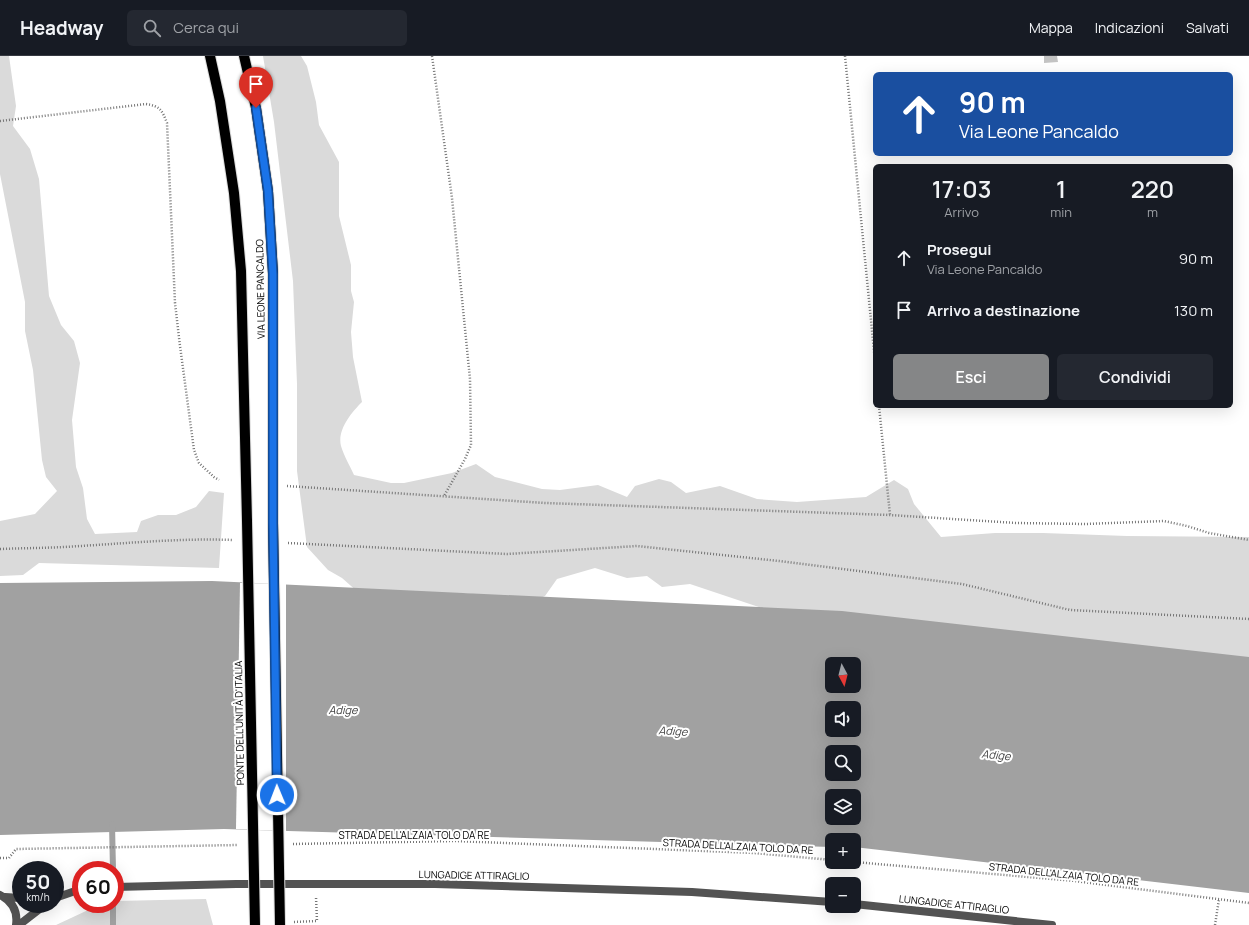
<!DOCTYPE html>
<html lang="it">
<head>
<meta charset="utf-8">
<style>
	body { margin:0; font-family:Manrope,sans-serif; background:#242831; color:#f1f3f6; height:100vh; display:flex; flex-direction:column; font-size:15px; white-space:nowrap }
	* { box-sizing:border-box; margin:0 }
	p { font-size:13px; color:#9ea1a6 }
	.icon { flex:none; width:22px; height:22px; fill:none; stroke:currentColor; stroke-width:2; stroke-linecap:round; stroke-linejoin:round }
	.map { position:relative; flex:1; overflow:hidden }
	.side { position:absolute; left:873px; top:108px; width:360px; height:244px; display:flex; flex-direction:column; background:#171b24; border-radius:6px; box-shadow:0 4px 16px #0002 }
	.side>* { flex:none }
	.banner { position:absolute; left:873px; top:16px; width:360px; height:84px; border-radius:6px; box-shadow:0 4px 16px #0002; background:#1a4fa0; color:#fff; overflow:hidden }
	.needle { width:26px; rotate:173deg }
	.fabs { position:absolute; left:825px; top:601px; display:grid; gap:8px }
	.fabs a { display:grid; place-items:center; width:36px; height:36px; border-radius:6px; background:#171b24; box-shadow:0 4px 16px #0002; font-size:20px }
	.speed { position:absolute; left:12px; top:805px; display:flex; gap:8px; font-size:20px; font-weight:700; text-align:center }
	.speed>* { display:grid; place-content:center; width:52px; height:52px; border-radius:50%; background:#171b24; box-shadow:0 4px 16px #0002; line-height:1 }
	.speed small { font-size:10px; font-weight:400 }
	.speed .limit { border:6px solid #d22; background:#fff; color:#111 }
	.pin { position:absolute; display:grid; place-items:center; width:34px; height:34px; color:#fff; margin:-41px -17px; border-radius:50% 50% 50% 0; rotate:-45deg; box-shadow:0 0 4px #0007 }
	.pin .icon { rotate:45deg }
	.me { position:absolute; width:44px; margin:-22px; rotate:359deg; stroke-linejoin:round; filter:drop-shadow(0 0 3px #0008) }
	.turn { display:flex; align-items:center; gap:14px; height:84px; padding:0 20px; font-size:18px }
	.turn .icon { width:52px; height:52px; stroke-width:2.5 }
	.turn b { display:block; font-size:28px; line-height:34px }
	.eta { display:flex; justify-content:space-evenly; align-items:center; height:68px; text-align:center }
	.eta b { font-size:24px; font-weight:600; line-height:28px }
	.cta { display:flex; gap:8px; margin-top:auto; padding:8px 20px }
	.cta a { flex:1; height:46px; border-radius:6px; background:#858687; color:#fff; font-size:16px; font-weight:600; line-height:46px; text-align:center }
	.cta a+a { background:#242831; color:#f1f3f6 }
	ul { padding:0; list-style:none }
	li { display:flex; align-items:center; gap:12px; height:52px; padding:0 20px }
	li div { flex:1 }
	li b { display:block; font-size:15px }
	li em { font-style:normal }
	header { display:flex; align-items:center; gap:24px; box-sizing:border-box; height:56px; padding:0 20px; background:#171b24; border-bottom:1px solid #363941 }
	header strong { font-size:19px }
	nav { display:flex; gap:22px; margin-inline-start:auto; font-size:14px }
	.search { width:280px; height:36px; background:#242831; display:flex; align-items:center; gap:10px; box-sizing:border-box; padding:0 14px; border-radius:6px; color:#9ea1a6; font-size:15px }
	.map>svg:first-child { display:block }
</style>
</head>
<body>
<header>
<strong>Headway</strong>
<div class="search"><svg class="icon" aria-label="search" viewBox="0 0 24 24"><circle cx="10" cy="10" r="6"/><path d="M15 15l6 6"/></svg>Cerca qui</div>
<nav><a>Mappa</a><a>Indicazioni</a><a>Salvati</a></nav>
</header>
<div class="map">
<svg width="1249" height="869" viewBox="0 0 1249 869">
	<rect width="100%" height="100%" fill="#fff"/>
	<path fill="#dadada" d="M0 0H9L16 50 13 70 30 93 39 123 49 240 61 269 74 285 80 307 72 364 76 411 83 432 87 463 95 478 137 476 141 465 158 459H176L196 451 209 435 224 437 219 512 39 507 23 519 0 520V465L35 458 57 435 46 421 42 404 33 314 25 275V246L0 118Z
		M263 0H301L307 10 316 46 319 69 339 106V160L351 209V235L354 246 351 276 353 301 362 346C351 357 337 374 341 390 344 400 350 410 354 419L391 427H404L452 417 476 408 495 421 542 433 560 434 598 429 627 441 635 430 659 423 671 426 686 437 720 430 757 443 797 446 866 441 894 424 908 433 914 448 941 481 995 477H1043L1127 480 1249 481V602L875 590 690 528 662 531 647 520 627 522 595 512 557 523 545 540 532 546 465 537 441 548 368 545 342 522 328 514 307 491 297 415V328L293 225 274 66Z
		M206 843 213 869H56L101 848H115V845Z"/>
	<path fill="#a1a1a1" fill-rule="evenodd" d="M212 525 842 555 1249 601V837L854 791V784H832V791L224 773 0 779V527ZM832 608H854V630H832ZM832 652H854V674H832ZM832 696H854V718H832ZM832 740H854V762H832Z"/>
	<path fill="#fff" d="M240 527 286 528V775L236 773Z"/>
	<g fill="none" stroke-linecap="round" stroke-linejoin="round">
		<path stroke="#a1a1a1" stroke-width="6" d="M112 768 113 814
			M113 869V848"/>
	</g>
	<path fill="#c3c3c3" d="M1044 0H1057L1058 6 1044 7Z"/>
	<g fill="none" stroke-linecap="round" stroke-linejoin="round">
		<g stroke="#dbdbdb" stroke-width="12">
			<path id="primary" d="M210 0 220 45 234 137 241 215 247 465
				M244 0 256 52 268 135 273 217V467"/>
		</g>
		<path stroke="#757575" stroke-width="2.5" stroke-dasharray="1 2" stroke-linecap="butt" d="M432 0 452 142 470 323 471 389 465 403 444 440
			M845 0 875 305
			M0 65 146 48C160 50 162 54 167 67L175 247 180 290 194 394 199 407 214 421 219 424
			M879 350 890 459
			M287 430 545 447 890 459 1016 467 1085 468 1164 465 1187 470 1209 477 1249 484
			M288 487 507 498 637 490 779 505 962 528 1070 554 1249 563
			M0 493C27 492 53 492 80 490 131 487 182 482 233 484
			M293 788 455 785 754 797 832 804
			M0 802H9L16 793 238 789
			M854 806 1075 825 1249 847
			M294 866 317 865 316 841
			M1215 869 1219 843"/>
		<path stroke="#535353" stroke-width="8" d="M115 831 236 828H435L692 836 832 846
			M0 839C12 845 18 855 16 869
			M5 841 21 842
			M55 842 81 833
			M854 848 1052 869
			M19 869 46 848"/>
		<use href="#primary" stroke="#000" stroke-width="10"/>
		<g stroke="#dbdbdb" stroke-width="12" stroke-linecap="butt">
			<path id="primary-bridge" d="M247 465 255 869
				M273 467 280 869"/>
		</g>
		<use href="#primary-bridge" stroke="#000" stroke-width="10"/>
	</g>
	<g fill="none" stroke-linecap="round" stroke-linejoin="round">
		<g stroke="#114b97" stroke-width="10">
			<path id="route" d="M256 52 268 135 273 218V467L277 739"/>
		</g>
		<use href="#route" stroke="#1a73e8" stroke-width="7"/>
	</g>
	<g text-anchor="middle" stroke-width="4" stroke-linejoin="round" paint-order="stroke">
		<g font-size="10" fill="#000" stroke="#fff">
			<text transform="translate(260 233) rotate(-91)" y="4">VIA LEONE PANCALDO</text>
			<text transform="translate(239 667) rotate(-91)" y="4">PONTE DELL'UNITÀ D'ITALIA</text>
			<text x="414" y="783">STRADA DELL'ALZAIA TOLO DA RE</text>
			<text transform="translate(738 790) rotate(3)" y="4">STRADA DELL'ALZAIA TOLO DA RE</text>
			<text transform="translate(1064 818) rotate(6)" y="4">STRADA DELL'ALZAIA TOLO DA RE</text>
			<text transform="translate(474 819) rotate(1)" y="4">LUNGADIGE ATTIRAGLIO</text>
			<text transform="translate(954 848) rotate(6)" y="4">LUNGADIGE ATTIRAGLIO</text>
		</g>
		<g font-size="11" font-style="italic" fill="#424242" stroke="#fff">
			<text x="343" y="658">Adige</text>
			<text transform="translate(673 675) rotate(3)" y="4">Adige</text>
			<text transform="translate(996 699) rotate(5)" y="4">Adige</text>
		</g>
	</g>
</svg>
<div class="fabs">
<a><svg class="needle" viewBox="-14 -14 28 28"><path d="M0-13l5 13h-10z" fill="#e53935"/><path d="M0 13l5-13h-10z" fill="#9ea1a6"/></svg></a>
<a><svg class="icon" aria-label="sound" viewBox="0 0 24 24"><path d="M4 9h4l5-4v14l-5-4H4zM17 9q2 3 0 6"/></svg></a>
<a><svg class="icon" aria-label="search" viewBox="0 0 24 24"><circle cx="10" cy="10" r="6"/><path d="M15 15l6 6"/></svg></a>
<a><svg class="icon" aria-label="layers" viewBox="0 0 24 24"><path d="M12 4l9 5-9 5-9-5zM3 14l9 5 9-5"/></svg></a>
<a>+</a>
<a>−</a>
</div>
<div class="speed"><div>50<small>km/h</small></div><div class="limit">60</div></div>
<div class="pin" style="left:256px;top:52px;background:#d93025"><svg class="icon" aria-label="arrive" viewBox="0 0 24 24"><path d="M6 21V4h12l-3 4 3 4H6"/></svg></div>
<svg class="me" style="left:277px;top:739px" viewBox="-20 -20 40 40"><circle r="17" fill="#1a73e8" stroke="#fff" stroke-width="3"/><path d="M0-11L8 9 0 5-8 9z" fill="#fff"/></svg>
<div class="banner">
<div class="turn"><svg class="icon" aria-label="ahead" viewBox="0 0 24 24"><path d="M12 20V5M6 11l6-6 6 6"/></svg><div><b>90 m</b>Via Leone Pancaldo</div></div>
</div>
<section class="side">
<div class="eta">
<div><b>17:03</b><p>Arrivo</p></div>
<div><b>1</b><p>min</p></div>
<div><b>220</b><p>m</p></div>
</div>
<ul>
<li><svg class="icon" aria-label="ahead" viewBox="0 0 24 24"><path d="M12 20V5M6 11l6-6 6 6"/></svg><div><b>Prosegui</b><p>Via Leone Pancaldo</p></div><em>90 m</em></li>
<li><svg class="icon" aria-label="arrive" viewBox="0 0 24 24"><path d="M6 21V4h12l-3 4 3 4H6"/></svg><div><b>Arrivo a destinazione</b></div><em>130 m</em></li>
</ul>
<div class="cta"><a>Esci</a><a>Condividi</a></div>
</section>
</div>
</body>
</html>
